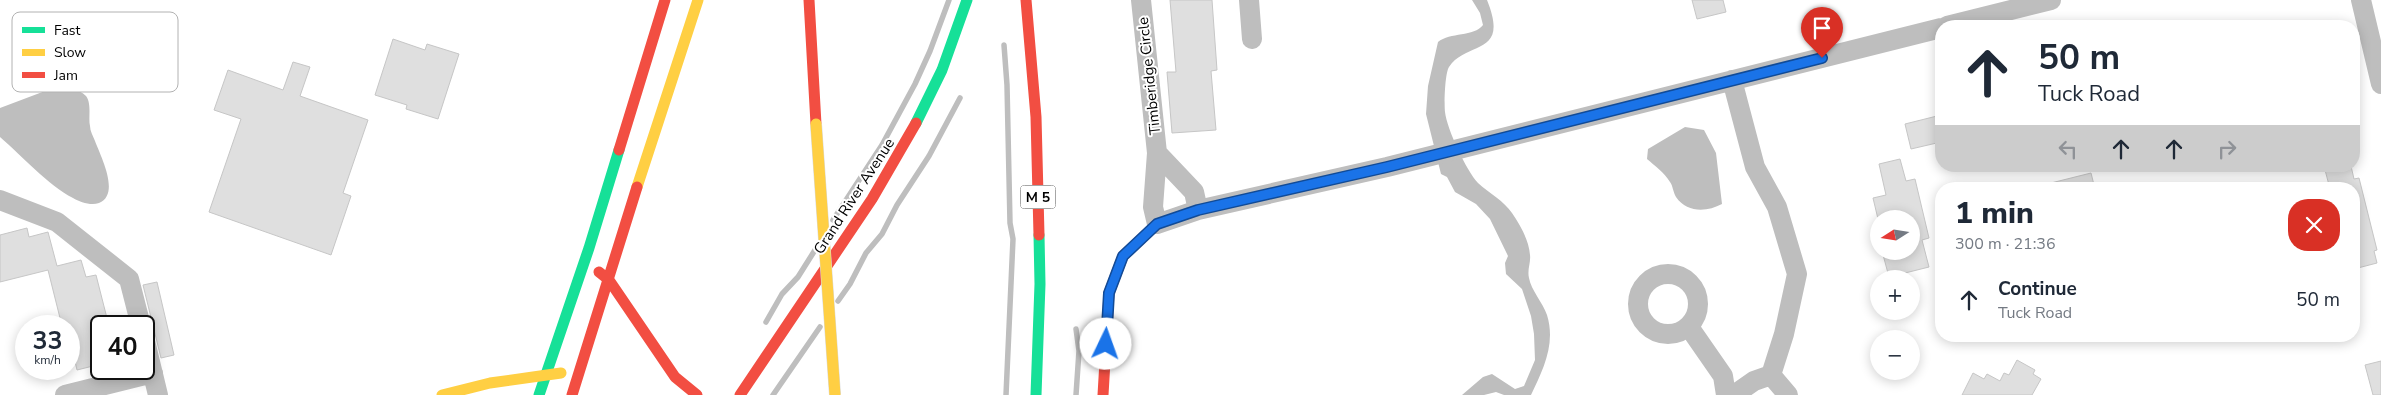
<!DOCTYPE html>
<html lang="en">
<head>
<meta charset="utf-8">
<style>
	body { margin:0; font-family:"Nunito Sans",sans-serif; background:#f2f2f3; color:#1f2937; height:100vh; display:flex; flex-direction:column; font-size:19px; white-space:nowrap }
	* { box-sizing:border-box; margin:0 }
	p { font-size:16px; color:#747a83 }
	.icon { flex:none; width:28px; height:28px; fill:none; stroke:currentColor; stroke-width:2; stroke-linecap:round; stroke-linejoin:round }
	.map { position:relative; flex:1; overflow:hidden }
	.drawer { position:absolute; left:1935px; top:182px; width:425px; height:160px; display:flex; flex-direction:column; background:#fff; border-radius:20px; box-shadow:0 2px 12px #0003 }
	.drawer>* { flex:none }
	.hud { position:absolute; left:1935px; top:20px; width:425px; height:152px; border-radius:20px; box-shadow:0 2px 12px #0003; background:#fff; color:#1f2937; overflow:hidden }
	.needle { width:32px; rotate:258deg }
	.buttons { position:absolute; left:1870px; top:210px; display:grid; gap:10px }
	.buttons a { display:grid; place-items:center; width:50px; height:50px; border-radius:50%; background:#fff; box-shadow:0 2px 12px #0003; font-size:25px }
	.speed { position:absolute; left:15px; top:315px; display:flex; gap:10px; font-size:25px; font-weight:700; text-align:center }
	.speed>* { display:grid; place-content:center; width:65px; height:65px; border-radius:50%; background:#fff; box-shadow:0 2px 12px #0003; line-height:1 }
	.speed small { font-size:12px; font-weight:400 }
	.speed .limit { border:2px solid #111; border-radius:8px; background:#fff; color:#111 }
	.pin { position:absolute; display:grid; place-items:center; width:42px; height:42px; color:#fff; margin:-51px -21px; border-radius:50% 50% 50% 0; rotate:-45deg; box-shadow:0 0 5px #0007 }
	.pin .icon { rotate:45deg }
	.me { position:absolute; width:55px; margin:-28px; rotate:3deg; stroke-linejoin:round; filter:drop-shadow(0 0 4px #0008) }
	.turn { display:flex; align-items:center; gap:18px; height:105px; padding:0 20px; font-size:22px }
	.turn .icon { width:65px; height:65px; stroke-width:2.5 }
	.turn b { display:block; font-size:35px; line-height:42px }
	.lanes { display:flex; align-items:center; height:48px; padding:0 20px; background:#0003; justify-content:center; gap:25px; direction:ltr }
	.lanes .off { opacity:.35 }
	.round { display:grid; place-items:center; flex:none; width:52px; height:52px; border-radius:20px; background:#f2f2f3 }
	.head { display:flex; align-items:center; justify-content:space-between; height:85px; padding:0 20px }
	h1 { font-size:30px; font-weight:800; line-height:38px }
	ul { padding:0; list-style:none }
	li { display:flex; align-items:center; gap:15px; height:65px; padding:0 20px }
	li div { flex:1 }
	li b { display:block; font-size:19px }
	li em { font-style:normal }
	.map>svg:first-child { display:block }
</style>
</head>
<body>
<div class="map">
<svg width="2381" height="395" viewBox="0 0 2381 395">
	<rect width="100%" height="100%" fill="#fff"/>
	<path fill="#bebebe" d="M1472 0H1487C1510 57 1467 40 1449 67 1445 73 1444 103 1445 112 1447 129 1466 170 1478 183 1489 193 1504 201 1512 213 1520 225 1529 240 1530 255 1531 262 1527 270 1529 278 1531 290 1543 303 1547 315 1556 344 1543 370 1531 395H1504L1496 392 1484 395H1462L1483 377 1492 374 1515 389 1524 386 1535 360 1534 334 1531 316 1522 289 1506 274 1505 263 1508 256 1490 219 1476 204 1455 192 1447 177 1441 174 1426 114 1428 86 1438 42C1450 32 1474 37 1483 25L1480 13Z
		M53 88C65 88 77 87 86 96 92 104 88 118 90 126 90 131 93 136 95 141 100 155 121 194 99 203 91 206 80 202 73 198 48 185 22 156 0 137V108Z
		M1685 127 1704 130 1716 153 1722 204C1707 212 1687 213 1676 197 1673 192 1673 186 1670 182 1664 172 1655 166 1647 159L1648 149Z"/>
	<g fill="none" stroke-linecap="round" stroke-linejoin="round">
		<path stroke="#bebebe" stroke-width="5.5" d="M1004 45 1007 85 1010 223 1013 239 1006 395
			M833 220 882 145 915 84 930 51 949 0
			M838 301 850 284 866 253 882 234 897 205 929 156 960 98
			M766 322 782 294 798 277 815 250
			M773 395 820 327
			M1076 395 1079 351 1076 329"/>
	</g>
	<path fill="#dfdfdf" stroke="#c6c6c6" d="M1170 0H1212L1217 70 1211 71 1216 130 1172 133 1167 72H1176Z
		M1692 0H1723L1726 12 1697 19Z
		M393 39 425 50 427 44 459 54 438 119 406 109 407 105 375 95Z
		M293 62 310 67 300 96 368 120 343 193 351 196 331 255 209 212 241 119 214 110 228 70 283 90Z
		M1941 115V142L1911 149 1905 124Z
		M1900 159 1906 181 1915 179 1929 238 1922 240 1929 267 1889 277 1882 251H1911V219H1878L1873 198 1886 195 1879 164Z
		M2324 166H2351L2354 179 2359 178 2377 250 2374 251 2377 263 2354 269V247L2356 246 2354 234V189H2330Z
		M2091 173 2095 189H2052L2051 183Z
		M27 228 29 237 48 232 57 266 81 260 86 277 96 275 109 326H101V364L77 370 73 353 69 354V326H62L48 270 0 282V235Z
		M157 282 174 355 161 358 143 285Z
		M2017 360 2035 370 2033 374 2041 379 2032 395H1962L1973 373 1984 379 1987 374 2000 381 2004 373 2009 375Z
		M2381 361V395H2373L2365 365Z"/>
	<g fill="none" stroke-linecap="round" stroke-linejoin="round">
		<path stroke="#bebebe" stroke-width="20" d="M1141 0 1157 153 1153 207 1157 224 1198 210 1387 167 1941 28
			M1249 0 1252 39
			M2361 0 2381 84
			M1947 26 2051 0
			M1732 80 1755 167 1777 207 1797 274 1784 334 1771 375 1788 395
			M1157 153 1194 192 1198 210
			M0 200 57 222 129 279 141 326
			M1638 304a30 30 0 1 1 60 0a30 30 0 1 1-60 0Z
			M1689 327 1723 376 1726 395
			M144 337 158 395
			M65 395 153 373
			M1734 395 1754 381 1771 375"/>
		<path stroke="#16e098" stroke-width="11" d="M916 123 942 70 967 0
			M539 395 589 248 619 150
			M1036 395 1040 284 1039 235"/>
		<path stroke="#ffcf43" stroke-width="11" d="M637 187 698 0
			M442 395 490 383 561 373"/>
		<path stroke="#f24e42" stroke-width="11" d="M809 0 816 124
			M1026 0 1036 117 1039 235
			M619 150 665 0
			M599 272 609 280 675 377 697 395
			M572 395 637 187
			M740 395 872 199 916 123
			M1103 395 1109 293 1123 256 1157 224"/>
		<g stroke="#dbdbdb" stroke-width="12" stroke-linecap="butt">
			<path id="slow-bridge" d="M816 124 835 395"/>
		</g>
		<use href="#slow-bridge" stroke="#ffcf43" stroke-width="11"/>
	</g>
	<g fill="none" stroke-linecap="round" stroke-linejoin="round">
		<g stroke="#114b97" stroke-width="12">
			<path id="route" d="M1106 344 1109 293 1123 256 1157 224 1198 210 1387 167 1822 58"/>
		</g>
		<use href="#route" stroke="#1a73e8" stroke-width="9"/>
	</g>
	<g text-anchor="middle" stroke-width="4" stroke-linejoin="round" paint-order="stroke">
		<rect fill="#fff" stroke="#4c4c4c" stroke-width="1" x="1020.5" y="185.5" width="35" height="23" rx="4"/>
		<g font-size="14" font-weight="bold" fill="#000">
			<text x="1038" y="202">M 5</text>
		</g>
		<g font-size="15" fill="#000" stroke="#fff">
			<text transform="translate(1149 76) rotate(-96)" y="5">Timberidge Circle</text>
			<text transform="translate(854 196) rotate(-57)" y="5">Grand River Avenue</text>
		</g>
	</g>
	<rect x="12" y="12" width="166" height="80" rx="8" fill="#fff" stroke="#b2b2b2" stroke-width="1"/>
	<rect x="22" y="27" width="23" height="6" fill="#16e098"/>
	<rect x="22" y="49" width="23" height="7" fill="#ffcf43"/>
	<rect x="22" y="72" width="23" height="6" fill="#f24e42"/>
	<g font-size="14" fill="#000">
		<text x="54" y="35">Fast</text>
		<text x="54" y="57">Slow</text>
		<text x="54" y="80">Jam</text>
	</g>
</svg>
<div class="buttons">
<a><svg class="needle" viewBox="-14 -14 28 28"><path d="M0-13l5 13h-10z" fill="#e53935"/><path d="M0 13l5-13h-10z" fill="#747a83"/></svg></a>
<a>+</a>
<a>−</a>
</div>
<div class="speed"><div>33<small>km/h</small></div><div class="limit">40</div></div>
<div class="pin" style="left:1822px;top:58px;background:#d93025"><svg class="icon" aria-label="arrive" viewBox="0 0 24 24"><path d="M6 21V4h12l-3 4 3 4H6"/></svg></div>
<svg class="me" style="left:1106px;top:344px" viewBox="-20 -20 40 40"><circle r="19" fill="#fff"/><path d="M0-13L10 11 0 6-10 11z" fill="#1a73e8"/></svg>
<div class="hud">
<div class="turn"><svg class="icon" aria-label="ahead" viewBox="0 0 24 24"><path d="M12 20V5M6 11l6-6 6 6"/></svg><div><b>50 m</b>Tuck Road</div></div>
<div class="lanes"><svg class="icon off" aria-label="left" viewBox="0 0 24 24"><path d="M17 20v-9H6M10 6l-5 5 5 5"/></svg><svg class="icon" aria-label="ahead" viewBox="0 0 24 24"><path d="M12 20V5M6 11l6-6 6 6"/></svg><svg class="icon" aria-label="ahead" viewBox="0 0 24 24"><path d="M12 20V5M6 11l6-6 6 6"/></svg><svg class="icon off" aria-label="right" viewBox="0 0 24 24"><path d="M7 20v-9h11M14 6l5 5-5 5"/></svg></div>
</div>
<section class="drawer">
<div class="head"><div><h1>1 min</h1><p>300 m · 21:36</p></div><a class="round" style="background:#d93025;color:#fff"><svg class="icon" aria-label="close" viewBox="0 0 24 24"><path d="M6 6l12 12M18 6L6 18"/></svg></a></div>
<ul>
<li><svg class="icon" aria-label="ahead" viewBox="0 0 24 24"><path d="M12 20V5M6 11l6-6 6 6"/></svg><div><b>Continue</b><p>Tuck Road</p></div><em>50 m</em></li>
</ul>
</section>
</div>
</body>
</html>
